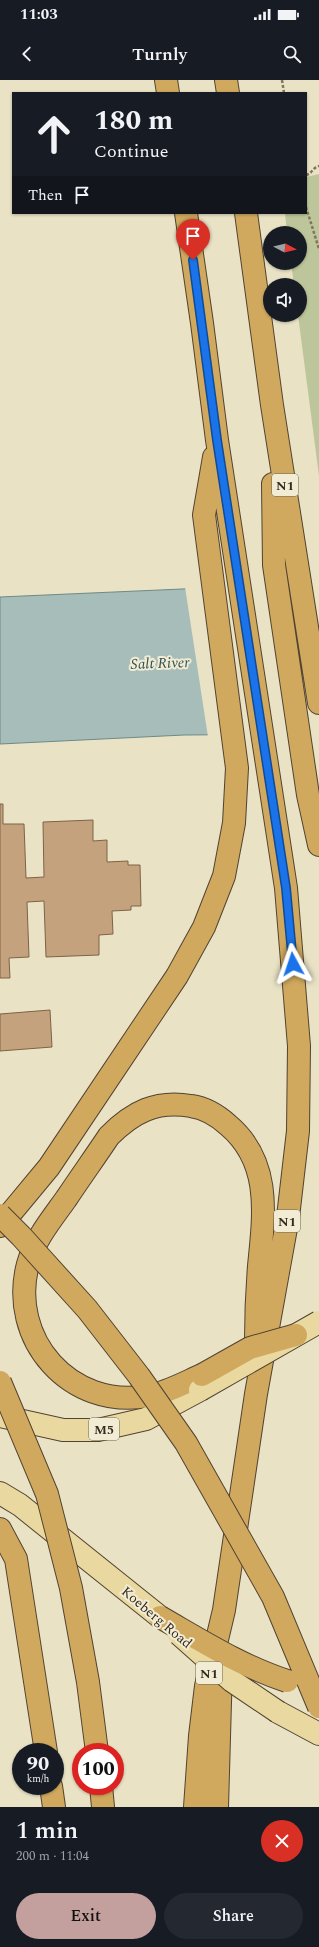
<!DOCTYPE html>
<html lang="en">
<head>
<meta charset="utf-8">
<style>
	body { margin:0; font-family:Spectral,serif; background:#242831; color:#f1f3f6; height:100vh; display:flex; flex-direction:column; font-size:15px; white-space:nowrap }
	* { box-sizing:border-box; margin:0 }
	p { font-size:13px; color:#9ea1a6 }
	.icon { flex:none; width:22px; height:22px; fill:none; stroke:currentColor; stroke-width:2; stroke-linecap:round; stroke-linejoin:round }
	.map { position:relative; height:1727px; overflow:hidden }
	.sheet { display:flex; flex-direction:column; background:#171b24; flex:1 }
	.sheet>* { flex:none }
	.banner { position:absolute; left:12px; top:12px; width:295px; height:122px; border-radius:0px; box-shadow:0 1px 3px #0004; background:#171b24; color:#f1f3f6; overflow:hidden }
	.needle { width:26px; rotate:97deg }
	.fabs { position:absolute; left:263px; top:146px; display:grid; gap:8px }
	.fabs a { display:grid; place-items:center; width:44px; height:44px; border-radius:50%; background:#171b24; box-shadow:0 1px 3px #0004; font-size:20px }
	.speed { position:absolute; left:12px; top:1663px; display:flex; gap:8px; font-size:20px; font-weight:700; text-align:center }
	.speed>* { display:grid; place-content:center; width:52px; height:52px; border-radius:50%; background:#171b24; box-shadow:0 1px 3px #0004; line-height:1 }
	.speed small { font-size:10px; font-weight:400 }
	.speed .limit { border:6px solid #d22; background:#fff; color:#111 }
	.pin { position:absolute; display:grid; place-items:center; width:34px; height:34px; color:#fff; margin:-41px -17px; border-radius:50% 50% 50% 0; rotate:-45deg; box-shadow:0 0 4px #0007 }
	.pin .icon { rotate:45deg }
	.me { position:absolute; width:44px; margin:-22px; rotate:355deg; stroke-linejoin:round; filter:drop-shadow(0 0 3px #0008) }
	.turn { display:flex; align-items:center; gap:14px; height:84px; padding:0 16px; font-size:18px }
	.turn .icon { width:52px; height:52px; stroke-width:2.5 }
	.turn b { display:block; font-size:28px; line-height:34px }
	.then { display:flex; align-items:center; height:38px; padding:0 16px; background:#0003; gap:8px; font-size:15px }
	.round { display:grid; place-items:center; flex:none; width:42px; height:42px; border-radius:21px; background:#242831 }
	.headline { display:flex; align-items:center; justify-content:space-between; height:68px; padding:0 16px }
	h1 { font-size:24px; font-weight:600; line-height:30px }
	.primary-button { display:flex; gap:8px; margin-top:auto; padding:8px 16px }
	.primary-button a { flex:1; height:46px; border-radius:24px; background:#c3a09e; color:#111; font-size:16px; font-weight:600; line-height:46px; text-align:center }
	.primary-button a+a { background:#242831; color:#f1f3f6 }
	.status { display:flex; justify-content:space-between; align-items:center; height:28px; padding:0 20px; background:#171b24; direction:ltr }
	.status svg { height:11px; fill:currentColor }
	header { display:flex; justify-content:space-between; align-items:center; height:52px; padding:0 16px; background:#171b24; font-size:18px; font-weight:600 }
	.map>svg:first-child { display:block }
</style>
</head>
<body>
<div class="status"><b>11:03</b><svg viewBox="0 0 49 12"><path d="M0 12V9h3v3zM5 12V6h3v6zM10 12V3h3v9zM15 12V0h3v12zM26 1h20v11H26zM47 4h2v5h-2z"/></svg></div>
<header><svg class="icon" aria-label="back" viewBox="0 0 24 24"><path d="M15 5l-7 7 7 7"/></svg>Turnly<svg class="icon" aria-label="search" viewBox="0 0 24 24"><circle cx="10" cy="10" r="6"/><path d="M15 15l6 6"/></svg></header>
<div class="map">
<svg width="319" height="1727" viewBox="0 0 319 1727">
	<rect width="100%" height="100%" fill="#e9e2c5"/>
	<path fill="#bdc69a" d="M319 94V396L298 235H300V205H294L291 183H300V153H287L285 133H306V97Z"/>
	<path fill="#a6bdb9" stroke="#6e8a86" d="M319 503V654L184 655 0 664V517Z"/>
	<path fill="#e9e2c5" d="M319 501V656L208 657 185 507Z"/>
	<path fill="#c4a27e" stroke="#7f6245" d="M0 724H3V744H24L26 798 44 797 43 742 93 740V761L107 760V782L128 781V785H140L141 826H131V830L112 831 113 854 99 855V875L46 877 44 821 27 822 29 877 9 878 10 898H0Z
		M50 930 52 967 0 971V934Z"/>
	<g fill="none" stroke-linecap="round" stroke-linejoin="round">
		<g stroke="#514331" stroke-width="24">
			<path id="major" d="M0 1336 63 1350H98L146 1339 200 1310
				M0 1413 20 1425 160 1537
				M278 1632 319 1654"/>
		</g>
		<g stroke="#514331" stroke-width="24">
			<path id="highway" d="M166 0 168 13
				M226 0 228 13
				M186 133 202 243 217 360 286 808 299 966 298 1051 288 1137 256 1314 224 1530 206 1606 200 1656 195 1727
				M246 133 272 325 319 623
				M273 404 274 485 308 715 319 765
				M0 1146 49 1087 177 896 204 847 224 796 234 743 237 688 204 435 214 377
				M202 1295C184 1303 166 1313 148 1316 70 1330 8 1259 28 1184 35 1159 51 1140 66 1119 80 1098 95 1077 109 1056 133 1032 156 1020 191 1026 205 1028 217 1035 228 1045 272 1082 264 1135 259 1186 257 1211 256 1234 256 1259
				M0 1449 16 1479 46 1672
				M51 1706 54 1727
				M101 1706 103 1727
				M217 1727 221 1587"/>
		</g>
		<path stroke="#82745d" stroke-width="2.5" stroke-dasharray="3 2" stroke-linecap="butt" d="M282 0 284 13
			M306 95C312 94 313 87 319 86
			M306 127 319 169"/>
		<use href="#major" stroke="#e9d9a0" stroke-width="22"/>
		<use href="#highway" stroke="#d0a95e" stroke-width="22"/>
		<g stroke="#514331" stroke-width="24" stroke-linecap="butt">
			<path id="major-bridge" d="M200 1310 319 1242
				M179 1554 232 1601 278 1632"/>
		</g>
		<g stroke="#514331" stroke-width="24" stroke-linecap="butt">
			<path id="highway-bridge" d="M0 1135 21 1156 87 1229 139 1296 186 1363 273 1517 319 1627
				M202 1295 250 1268 296 1255
				M0 1302 47 1414 71 1508 88 1602 97 1672
				M160 1537C202 1561 241 1586 287 1601"/>
		</g>
		<use href="#major-bridge" stroke="#e9d9a0" stroke-width="22"/>
		<use href="#highway-bridge" stroke="#d0a95e" stroke-width="22"/>
	</g>
	<g fill="none" stroke-linecap="round" stroke-linejoin="round">
		<g stroke="#114b97" stroke-width="10">
			<path id="route" d="M193 180 217 360 286 808 293 884"/>
		</g>
		<use href="#route" stroke="#1a73e8" stroke-width="7"/>
	</g>
	<g text-anchor="middle" stroke-width="4" stroke-linejoin="round" paint-order="stroke">
		<g fill="#f2ecd4" stroke="#6d6555" stroke-width="1">
			<rect x="272" y="394" width="26" height="22" rx="3"/>
			<rect x="274" y="1130" width="26" height="22" rx="3"/>
			<rect x="89" y="1338" width="30" height="22" rx="3"/>
			<rect x="196" y="1582" width="26" height="22" rx="3"/>
		</g>
		<g font-size="13" font-weight="bold" fill="#342b1f">
			<text x="285" y="410">N1</text>
			<text x="287" y="1146">N1</text>
			<text x="104" y="1354">M5</text>
			<text x="209" y="1598">N1</text>
		</g>
		<g font-size="14" fill="#342b1f" stroke="#f2ecd4">
			<text transform="translate(157 1537) rotate(40)" y="5">Koeberg Road</text>
		</g>
		<g font-size="15" font-style="italic" fill="#305152" stroke="#f2ecd4">
			<text transform="translate(160 583) rotate(-2)" y="5">Salt River</text>
		</g>
	</g>
</svg>
<div class="fabs">
<a><svg class="needle" viewBox="-14 -14 28 28"><path d="M0-13l5 13h-10z" fill="#e53935"/><path d="M0 13l5-13h-10z" fill="#9ea1a6"/></svg></a>
<a><svg class="icon" aria-label="sound" viewBox="0 0 24 24"><path d="M4 9h4l5-4v14l-5-4H4zM17 9q2 3 0 6"/></svg></a>
</div>
<div class="speed"><div>90<small>km/h</small></div><div class="limit">100</div></div>
<div class="pin" style="left:193px;top:180px;background:#d93025"><svg class="icon" aria-label="arrive" viewBox="0 0 24 24"><path d="M6 21V4h12l-3 4 3 4H6"/></svg></div>
<svg class="me" style="left:293px;top:884px" viewBox="-20 -20 40 40"><path d="M0-17L14 15 0 8-14 15z" fill="#1a73e8" stroke="#fff" stroke-width="4"/></svg>
<div class="banner">
<div class="turn"><svg class="icon" aria-label="ahead" viewBox="0 0 24 24"><path d="M12 20V5M6 11l6-6 6 6"/></svg><div><b>180 m</b>Continue</div></div>
<div class="then">Then<svg class="icon" aria-label="arrive" viewBox="0 0 24 24"><path d="M6 21V4h12l-3 4 3 4H6"/></svg></div>
</div>
</div>
<section class="sheet">
<div class="headline"><div><h1>1 min</h1><p>200 m · 11:04</p></div><a class="round" style="background:#d93025;color:#fff"><svg class="icon" aria-label="close" viewBox="0 0 24 24"><path d="M6 6l12 12M18 6L6 18"/></svg></a></div>
<div class="primary-button"><a>Exit</a><a>Share</a></div>
</section>
</body>
</html>
